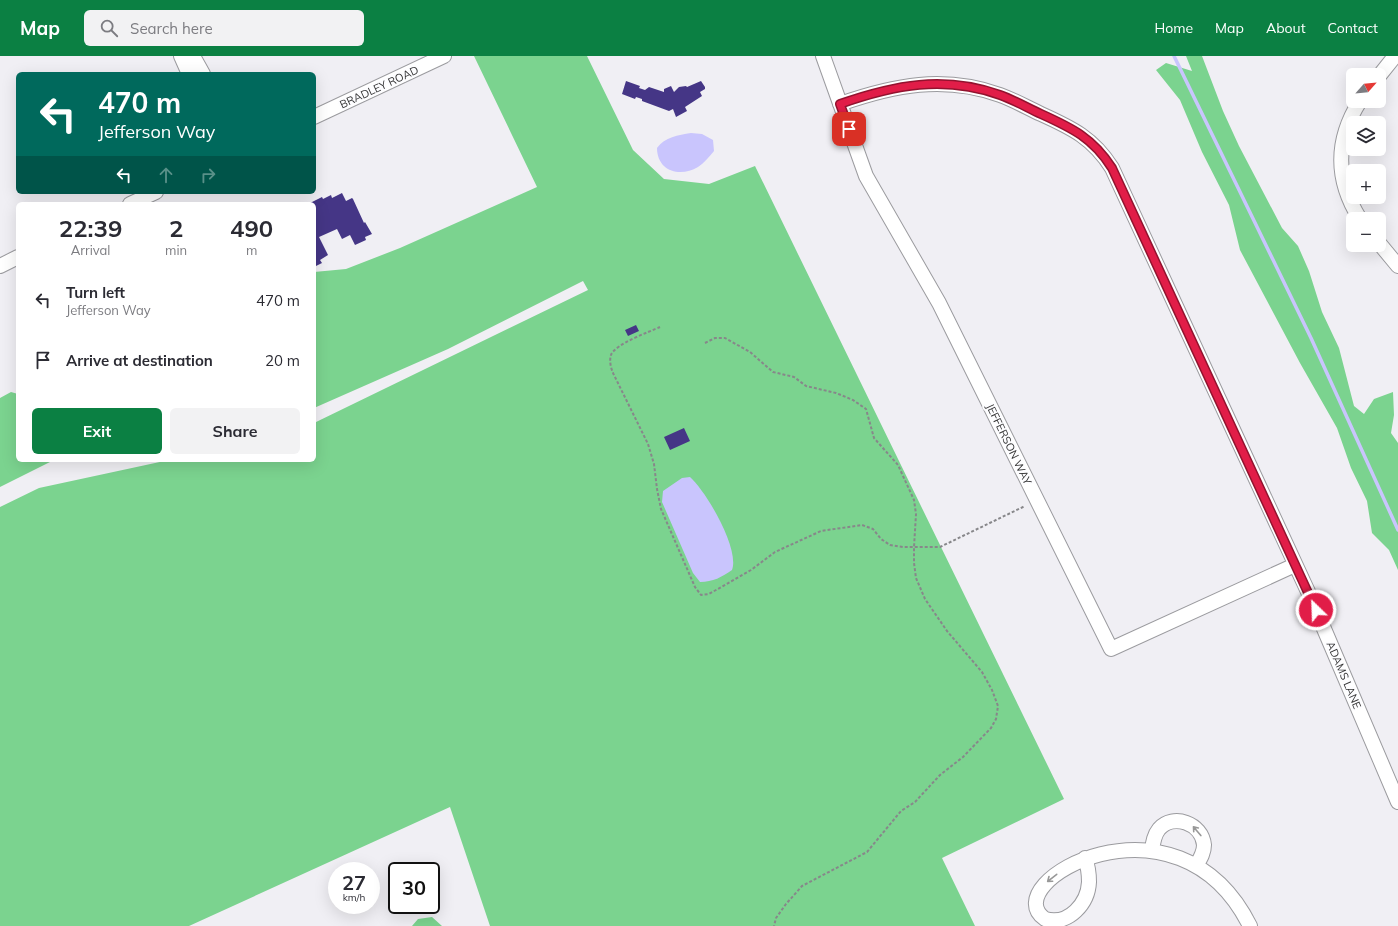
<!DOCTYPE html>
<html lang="en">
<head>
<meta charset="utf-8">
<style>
	body { margin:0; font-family:Mulish,sans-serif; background:#f2f2f3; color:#2b2b33; height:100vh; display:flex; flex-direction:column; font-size:15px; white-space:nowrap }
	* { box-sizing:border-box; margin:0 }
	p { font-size:13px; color:#7c7c81 }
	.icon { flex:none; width:22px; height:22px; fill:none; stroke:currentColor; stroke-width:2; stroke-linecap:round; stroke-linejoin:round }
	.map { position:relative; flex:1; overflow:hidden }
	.panel { position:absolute; left:16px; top:146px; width:300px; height:260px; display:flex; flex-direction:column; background:#fff; border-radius:6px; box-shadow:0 4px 16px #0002 }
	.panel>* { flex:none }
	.guide { position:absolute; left:16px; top:16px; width:300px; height:122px; border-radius:6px; box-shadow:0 4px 16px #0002; background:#00695c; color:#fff; overflow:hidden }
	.needle { width:26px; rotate:63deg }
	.controls { position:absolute; left:1346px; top:12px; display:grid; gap:8px }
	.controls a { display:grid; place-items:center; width:40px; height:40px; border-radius:6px; background:#fff; box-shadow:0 4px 16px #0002; font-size:20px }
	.speed { position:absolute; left:328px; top:806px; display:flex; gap:8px; font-size:20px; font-weight:700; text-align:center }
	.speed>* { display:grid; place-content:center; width:52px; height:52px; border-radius:50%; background:#fff; box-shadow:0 4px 16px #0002; line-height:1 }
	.speed small { font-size:10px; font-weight:400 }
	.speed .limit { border:2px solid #111; border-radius:6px; background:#fff; color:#111 }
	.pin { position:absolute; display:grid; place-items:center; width:34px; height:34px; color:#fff; margin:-17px; border-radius:8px; box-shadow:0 2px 6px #0006 }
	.me { position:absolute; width:44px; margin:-22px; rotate:336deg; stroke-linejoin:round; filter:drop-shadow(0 0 3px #0008) }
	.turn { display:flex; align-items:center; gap:14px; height:84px; padding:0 16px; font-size:18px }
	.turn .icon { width:52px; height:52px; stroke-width:2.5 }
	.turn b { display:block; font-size:28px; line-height:34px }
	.lanes { display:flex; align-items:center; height:38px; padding:0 16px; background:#0003; justify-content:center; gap:20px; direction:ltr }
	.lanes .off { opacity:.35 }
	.eta { display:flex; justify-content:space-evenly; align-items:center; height:68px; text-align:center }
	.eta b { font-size:24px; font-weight:700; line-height:28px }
	.primary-button { display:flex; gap:8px; margin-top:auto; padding:8px 16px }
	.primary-button a { flex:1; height:46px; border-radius:6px; background:#0b8043; color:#fff; font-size:16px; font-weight:700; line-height:46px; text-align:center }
	.primary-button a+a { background:#f2f2f3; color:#2b2b33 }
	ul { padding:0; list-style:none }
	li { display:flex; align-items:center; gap:12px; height:60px; padding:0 16px }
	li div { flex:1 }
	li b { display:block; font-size:15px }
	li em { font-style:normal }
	header { display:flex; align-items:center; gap:24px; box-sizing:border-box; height:56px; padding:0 20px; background:#0b8043; color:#fff }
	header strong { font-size:19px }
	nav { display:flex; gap:22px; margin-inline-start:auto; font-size:14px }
	.search { width:280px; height:36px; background:#f2f2f3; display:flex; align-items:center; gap:10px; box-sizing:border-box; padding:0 14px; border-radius:6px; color:#7c7c81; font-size:15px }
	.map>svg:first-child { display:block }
</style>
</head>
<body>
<header>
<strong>Map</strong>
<div class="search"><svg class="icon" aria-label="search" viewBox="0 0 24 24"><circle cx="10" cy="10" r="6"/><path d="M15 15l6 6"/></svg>Search here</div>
<nav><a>Home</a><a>Map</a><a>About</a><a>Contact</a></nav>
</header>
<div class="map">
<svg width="1398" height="870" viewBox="0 0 1398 870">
	<rect width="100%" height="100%" fill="#f0eff4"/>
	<path fill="#7bd38f" d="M474 0H587L633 94 664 123 709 128 755 110 1064 743 942 802 975 870H490L450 751 189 870H0V451L39 432 169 404H314V367L588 234 583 225 448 293 314 352V216L346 213 400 192 537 131Z
		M1186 0H1202L1223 55 1239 90 1282 172 1298 190 1309 215 1322 256 1339 292 1354 350 1364 358 1374 343 1393 336 1394 359 1391 377 1398 387V514L1389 494 1372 477 1367 445 1351 412 1337 372 1300 307 1240 194 1229 149 1202 96 1180 44 1156 14 1166 7 1192 15Z
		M11 336 18 338V404H54L0 431V342Z
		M432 861 442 870H412L418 863Z"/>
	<path fill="#c9c5fd" d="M691 77 702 78 713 84 714 95C709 101 704 107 698 111 680 122 657 115 657 92 665 81 678 79 691 77Z
		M690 421C706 435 740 493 732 514 722 521 713 526 700 526L693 517 662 446 663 435 682 422Z"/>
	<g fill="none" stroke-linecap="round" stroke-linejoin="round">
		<path stroke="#c9c5fd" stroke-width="3.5" d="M1174 0 1311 282 1398 474"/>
	</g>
	<path fill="#453686" d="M626 25 640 30 639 32 645 34 649 31 664 36V33L671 30 674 36 679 31 686 30 687 31 701 25 705 31V33L700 36 702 40 685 51 687 55 676 61 673 53 669 55 642 45V43L636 41 635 43 622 38Z
		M342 137 346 145 352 142 353 143 364 167 365 166 372 178 365 181 366 184 355 189 350 179 342 183 337 173 319 181 328 199 320 204 322 207 314 211V148L310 147 322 141 323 143 331 139 332 142Z
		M636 269 639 275 628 280 625 274Z
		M684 372 690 385 670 394 664 381Z"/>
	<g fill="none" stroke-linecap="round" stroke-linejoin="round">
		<g stroke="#9b9b9f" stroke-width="16">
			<path id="minor" d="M181 0 189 18
				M193 0 203 18
				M823 0 866 120 939 247 1111 593 1295 509
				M1379 20 1395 0
				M1360 45C1335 84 1335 124 1360 163
				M840 48C894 29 944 19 1000 39 1014 44 1028 52 1041 58 1072 72 1093 82 1112 112L1310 540 1398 746
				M314 61 444 0
				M130 148 156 136
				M1379 187 1398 210
				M0 210 18 201
				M1152 794C1153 787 1154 779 1159 773 1173 757 1202 767 1204 789 1204 797 1200 803 1196 810
				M1085 802C1088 810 1089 818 1089 826 1088 847 1069 870 1045 863 993 827 1177 724 1250 870"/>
		</g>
		<path stroke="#87878a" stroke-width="2" stroke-dasharray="3 2" stroke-linecap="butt" d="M660 271C649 276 615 288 611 299 609 305 611 312 613 317L648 388 654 408 657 433 661 453 695 531 701 539 709 538 751 514 775 496 821 475 862 469 873 473 881 483 890 489 903 491H940L1025 450
			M705 287 715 282H725L750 296 773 316 794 321 806 330 836 337 853 344 866 353 874 382 898 409 914 444 916 458 914 491V507L916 522 925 543 947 575 982 616 992 634 998 650 996 663 991 672 963 701 940 719 915 746 901 755 867 796 802 830 786 848 776 862 774 870"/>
		<use href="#minor" stroke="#fff" stroke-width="14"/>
	</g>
	<defs><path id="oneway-shaft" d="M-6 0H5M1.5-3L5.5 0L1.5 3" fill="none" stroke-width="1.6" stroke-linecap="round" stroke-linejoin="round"/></defs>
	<g stroke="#989898">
		<use href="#oneway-shaft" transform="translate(1197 775) rotate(-130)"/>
		<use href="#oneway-shaft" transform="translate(1052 822) rotate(142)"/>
	</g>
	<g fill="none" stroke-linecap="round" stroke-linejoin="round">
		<g stroke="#92132f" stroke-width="10">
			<path id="route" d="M849 73 840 48C894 29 944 19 1000 39 1014 44 1028 52 1041 58 1072 72 1093 82 1112 112L1316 554"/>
		</g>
		<use href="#route" stroke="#e11d48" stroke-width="7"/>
	</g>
	<g text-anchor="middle" stroke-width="4" stroke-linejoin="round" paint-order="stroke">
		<g font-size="11" fill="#313132" stroke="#fdfdff">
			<text transform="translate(379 31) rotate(-25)" y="4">BRADLEY ROAD</text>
			<text transform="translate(1009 388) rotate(64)" y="4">JEFFERSON WAY</text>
			<text transform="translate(1344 619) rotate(67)" y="4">ADAMS LANE</text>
		</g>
	</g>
</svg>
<div class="controls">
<a><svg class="needle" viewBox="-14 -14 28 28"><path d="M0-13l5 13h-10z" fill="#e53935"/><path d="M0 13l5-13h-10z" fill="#7c7c81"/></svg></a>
<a><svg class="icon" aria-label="layers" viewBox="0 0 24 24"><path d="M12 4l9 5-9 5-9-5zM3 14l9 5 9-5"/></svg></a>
<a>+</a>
<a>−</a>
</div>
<div class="speed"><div>27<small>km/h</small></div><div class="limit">30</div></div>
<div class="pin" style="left:849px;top:73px;background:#d93025"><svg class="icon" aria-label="arrive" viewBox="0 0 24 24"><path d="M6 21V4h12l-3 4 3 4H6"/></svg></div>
<svg class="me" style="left:1316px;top:554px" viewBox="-20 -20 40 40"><circle r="17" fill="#e11d48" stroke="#fff" stroke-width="3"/><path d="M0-11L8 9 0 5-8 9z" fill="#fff"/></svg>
<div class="guide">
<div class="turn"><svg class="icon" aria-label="left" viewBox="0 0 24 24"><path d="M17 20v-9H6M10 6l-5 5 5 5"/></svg><div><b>470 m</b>Jefferson Way</div></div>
<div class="lanes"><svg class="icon" aria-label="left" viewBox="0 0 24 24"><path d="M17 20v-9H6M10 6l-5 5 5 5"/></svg><svg class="icon off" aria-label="ahead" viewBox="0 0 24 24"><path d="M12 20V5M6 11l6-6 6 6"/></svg><svg class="icon off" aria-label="right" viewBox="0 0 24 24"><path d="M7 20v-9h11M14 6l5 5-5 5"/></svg></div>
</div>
<section class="panel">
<div class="eta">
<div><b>22:39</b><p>Arrival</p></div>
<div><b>2</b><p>min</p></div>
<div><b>490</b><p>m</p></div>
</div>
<ul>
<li><svg class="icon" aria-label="left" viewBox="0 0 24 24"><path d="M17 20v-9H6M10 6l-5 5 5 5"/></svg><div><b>Turn left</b><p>Jefferson Way</p></div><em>470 m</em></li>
<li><svg class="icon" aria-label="arrive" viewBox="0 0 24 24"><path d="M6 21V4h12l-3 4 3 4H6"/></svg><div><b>Arrive at destination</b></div><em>20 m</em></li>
</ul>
<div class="primary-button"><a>Exit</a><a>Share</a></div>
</section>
</div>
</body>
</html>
